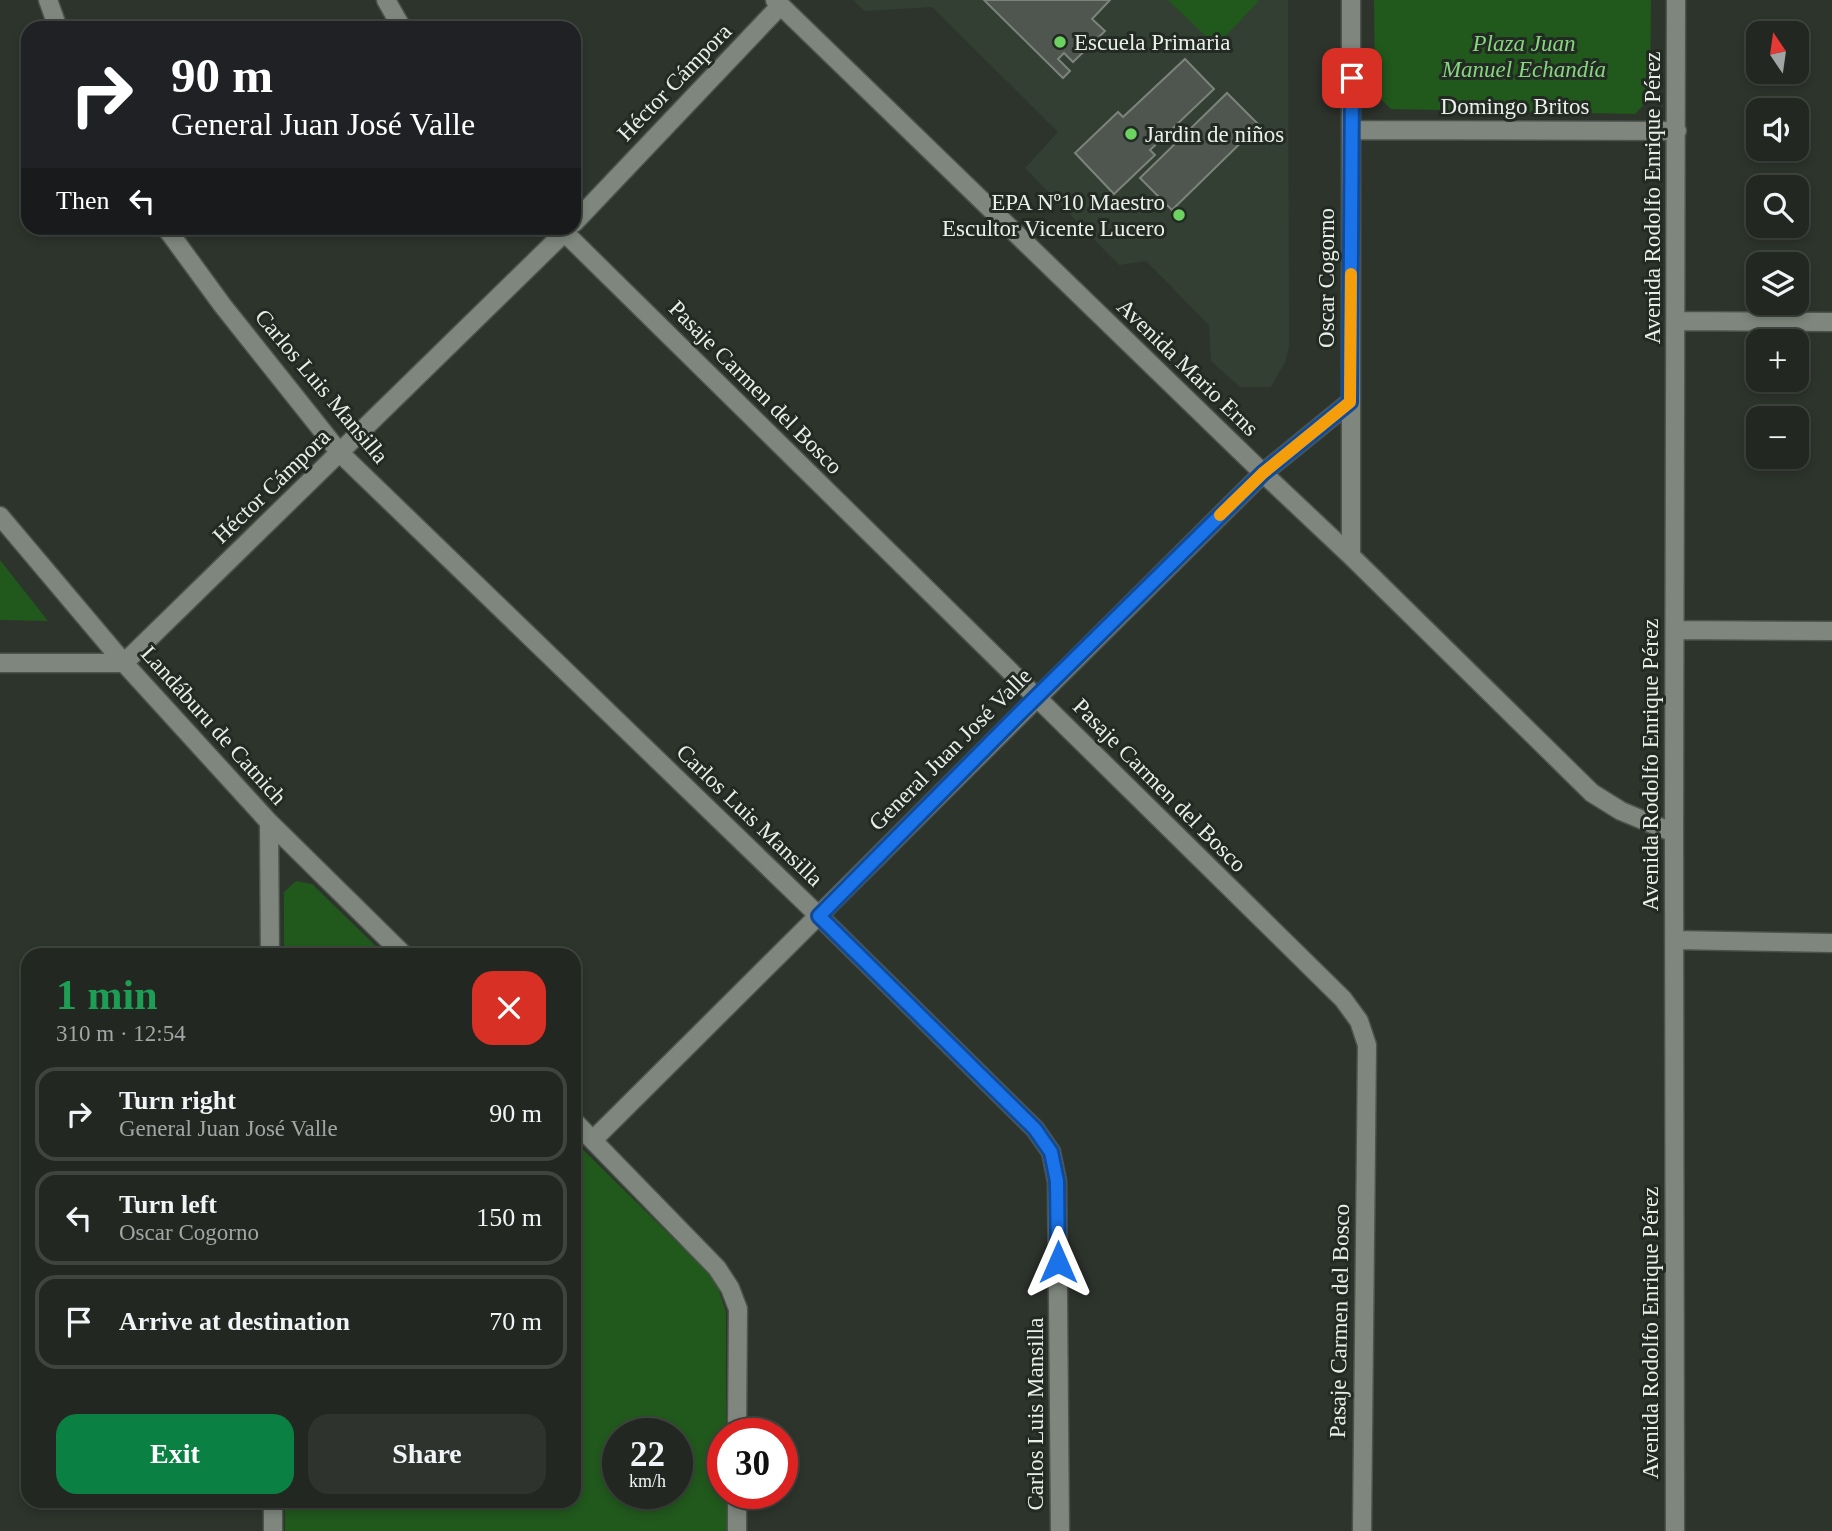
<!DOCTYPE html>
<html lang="en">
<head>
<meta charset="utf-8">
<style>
	body { margin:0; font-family:Georgia,serif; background:#2e332e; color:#f1f3f6; height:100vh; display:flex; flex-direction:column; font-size:26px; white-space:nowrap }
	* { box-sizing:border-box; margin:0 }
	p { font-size:23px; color:#a2a5a5 }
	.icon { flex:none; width:38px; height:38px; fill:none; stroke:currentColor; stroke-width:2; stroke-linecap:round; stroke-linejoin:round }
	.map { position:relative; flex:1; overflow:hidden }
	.drawer { position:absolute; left:21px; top:948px; width:560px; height:560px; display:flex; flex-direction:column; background:#222721; border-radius:21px; box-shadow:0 4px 10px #0003,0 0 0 2px #3f443f }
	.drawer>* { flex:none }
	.hud { position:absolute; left:21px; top:21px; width:560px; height:214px; border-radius:21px; box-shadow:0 4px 10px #0003,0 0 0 2px #3f443f; background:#202124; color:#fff; overflow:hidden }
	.needle { width:46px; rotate:347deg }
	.buttons { position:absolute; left:1746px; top:21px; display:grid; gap:14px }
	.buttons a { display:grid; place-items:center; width:63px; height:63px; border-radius:14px; background:#222721; box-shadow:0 4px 10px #0003,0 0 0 2px #3f443f; font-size:35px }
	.speed { position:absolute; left:602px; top:1418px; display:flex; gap:14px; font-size:35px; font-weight:700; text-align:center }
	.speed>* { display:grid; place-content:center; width:91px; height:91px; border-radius:50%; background:#222721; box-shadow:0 4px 10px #0003,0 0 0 2px #3f443f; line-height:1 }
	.speed small { font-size:18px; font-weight:400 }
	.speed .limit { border:10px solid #d22; background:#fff; color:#111 }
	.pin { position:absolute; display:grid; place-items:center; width:60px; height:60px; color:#fff; margin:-30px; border-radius:14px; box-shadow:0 4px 10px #0006 }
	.me { position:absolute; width:77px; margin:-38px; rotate:0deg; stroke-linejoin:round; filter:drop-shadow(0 0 5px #0008) }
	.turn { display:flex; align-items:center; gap:24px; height:147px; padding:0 35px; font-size:32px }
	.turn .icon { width:91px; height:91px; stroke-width:2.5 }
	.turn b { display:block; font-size:49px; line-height:60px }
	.then { display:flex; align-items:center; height:66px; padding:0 35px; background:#0003; gap:14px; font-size:26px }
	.round { display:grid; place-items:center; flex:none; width:74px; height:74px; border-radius:21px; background:#2e332e }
	.summary { display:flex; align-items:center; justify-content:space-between; height:119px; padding:0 35px }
	h1 { font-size:42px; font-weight:700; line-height:52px; color:#1e9e55 }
	.cta { display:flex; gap:14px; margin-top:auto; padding:14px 35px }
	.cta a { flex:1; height:80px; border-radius:21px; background:#0b8043; color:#fff; font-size:28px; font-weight:700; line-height:80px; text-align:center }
	.cta a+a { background:#2e332e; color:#f1f3f6 }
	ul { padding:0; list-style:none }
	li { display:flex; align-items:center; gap:21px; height:94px; margin:0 14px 10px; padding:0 21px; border:4px solid #3f443f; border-radius:21px }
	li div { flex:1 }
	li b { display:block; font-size:26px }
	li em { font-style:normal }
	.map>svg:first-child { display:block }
</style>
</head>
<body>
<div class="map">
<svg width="1832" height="1531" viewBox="0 0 1832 1531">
	<rect width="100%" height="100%" fill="#2d342c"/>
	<path fill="#343f33" d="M853 0H1288L1289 347 1285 362 1271 387H1240L1211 361 1209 325 1146 261 1119 265 1025 168 1058 132 932 7 865 11Z"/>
	<path fill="#21581c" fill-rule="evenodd" d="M1168 0H1257L1259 1 1216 46Z
		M1374 0H1651L1650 98 1635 114 1391 109 1375 93Z
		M0 560 48 621 0 620Z
		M296 881 312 884 385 955H284V892Z
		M574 1141 715 1279 726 1312V1433H723V1493H727V1531H285V1502H574ZM618 1433H677V1493H618Z"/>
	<path fill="#4f564f" stroke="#7c837b" stroke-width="2" d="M984 0H1110L1092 19 1105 31 1073 62 1064 53 1058 59 1070 71 1063 78Z
		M984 0H1110L1092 19 1105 31 1073 62 1064 53 1058 59 1070 71 1063 78Z
		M1185 59 1214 89 1150 150 1155 155 1114 194 1075 153 1118 112 1123 117Z
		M1185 59 1214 89 1150 150 1155 155 1114 194 1075 153 1118 112 1123 117Z
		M1227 93 1259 125 1172 210 1140 178Z
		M1227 93 1259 125 1172 210 1140 178Z"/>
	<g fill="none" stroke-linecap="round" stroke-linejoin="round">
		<g stroke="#4c524c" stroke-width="21">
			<path id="minor" d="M48 0 58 28
				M386 0 402 28
				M775 0 1263 473 1351 556 1592 793 1621 811 1674 833
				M1351 0V556
				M1352 130 1677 131
				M574 223 780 6
				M166 228 223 306 340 453 819 916 1035 1129 1051 1152 1057 1181 1060 1531
				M560 228 1343 999 1359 1021 1367 1045 1362 1531
				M1676 321 1832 322
				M0 516 124 663 269 822 405 956
				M1675 630 1832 631
				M0 663H124L569 228
				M269 822 270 956
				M1674 940 1832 943
				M574 1121 717 1268 730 1288 738 1309 737 1433
				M593 1140 1263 473 1350 402
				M273 1502V1531
				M737 1531V1493
				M1675 1531 1674 833 1676 0"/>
		</g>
		<use href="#minor" stroke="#7e867d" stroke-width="18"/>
	</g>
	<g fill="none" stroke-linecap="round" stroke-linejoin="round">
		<g stroke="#114b97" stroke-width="18">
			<path id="route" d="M1058 1262 1057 1181 1051 1152 1035 1129 819 916 1018 715 1263 473 1350 402 1352 78"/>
		</g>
		<use href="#route" stroke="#1a73e8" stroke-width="12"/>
		<path stroke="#f59e0b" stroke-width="12" d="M1220 515 1263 473 1350 402 1351 274"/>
	</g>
	<g fill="#6cd362" stroke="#232a23" stroke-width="2.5">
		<circle cx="1060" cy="42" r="7"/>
		<circle cx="1131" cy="134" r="7"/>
		<circle cx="1179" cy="215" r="7"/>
	</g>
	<g text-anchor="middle" stroke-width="6" stroke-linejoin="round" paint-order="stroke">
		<g font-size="23" fill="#eaeee9" stroke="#232a23" text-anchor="start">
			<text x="1074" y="50">Escuela Primaria</text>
			<text x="1145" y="142">Jardin de niños</text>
			<text x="1165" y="210" text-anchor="end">EPA Nº10 Maestro<tspan x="1165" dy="26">Escultor Vicente Lucero</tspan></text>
		</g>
		<g font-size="23" font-style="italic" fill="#86d67e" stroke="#232a23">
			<text x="1524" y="51">Plaza Juan<tspan x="1524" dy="26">Manuel Echandía</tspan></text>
		</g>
		<g font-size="23" fill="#eaeee9" stroke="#232a23">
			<text transform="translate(674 82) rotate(-46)" y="8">Héctor Cámpora</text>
			<text x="1515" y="114">Domingo Britos</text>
			<text transform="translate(1652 198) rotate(-90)" y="8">Avenida Rodolfo Enrique Pérez</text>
			<text transform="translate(1326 278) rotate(-90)" y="8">Oscar Cogorno</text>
			<text transform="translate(1188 367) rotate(44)" y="8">Avenida Mario Erns</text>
			<text transform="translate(322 386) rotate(50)" y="8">Carlos Luis Mansilla</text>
			<text transform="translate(756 387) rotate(45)" y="8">Pasaje Carmen del Bosco</text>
			<text transform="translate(271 486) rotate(-44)" y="8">Héctor Cámpora</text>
			<text transform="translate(214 725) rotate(48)" y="8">Landáburu de Catnich</text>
			<text transform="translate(950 749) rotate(-45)" y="8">General Juan José Valle</text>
			<text transform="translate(1650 765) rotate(-90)" y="8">Avenida Rodolfo Enrique Pérez</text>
			<text transform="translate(1160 785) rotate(45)" y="8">Pasaje Carmen del Bosco</text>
			<text transform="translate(750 815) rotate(44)" y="8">Carlos Luis Mansilla</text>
			<text transform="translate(1339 1321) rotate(-89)" y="8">Pasaje Carmen del Bosco</text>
			<text transform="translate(1650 1333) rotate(-90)" y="8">Avenida Rodolfo Enrique Pérez</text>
			<text transform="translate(1035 1414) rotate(-90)" y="8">Carlos Luis Mansilla</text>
		</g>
	</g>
</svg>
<div class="buttons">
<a><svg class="needle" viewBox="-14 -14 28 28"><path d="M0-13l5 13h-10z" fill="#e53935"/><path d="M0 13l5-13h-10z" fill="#a2a5a5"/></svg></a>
<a><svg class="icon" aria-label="sound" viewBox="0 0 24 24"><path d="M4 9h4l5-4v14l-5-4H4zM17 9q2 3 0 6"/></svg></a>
<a><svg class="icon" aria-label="search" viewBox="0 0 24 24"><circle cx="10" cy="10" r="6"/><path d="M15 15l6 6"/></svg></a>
<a><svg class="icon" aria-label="layers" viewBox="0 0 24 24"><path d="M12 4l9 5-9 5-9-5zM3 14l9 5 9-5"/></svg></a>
<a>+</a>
<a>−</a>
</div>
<div class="speed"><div>22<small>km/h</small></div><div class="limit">30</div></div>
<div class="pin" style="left:1352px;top:78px;background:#d93025"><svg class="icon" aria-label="arrive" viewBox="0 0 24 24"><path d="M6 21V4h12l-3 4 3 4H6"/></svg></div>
<svg class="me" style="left:1058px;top:1262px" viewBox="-20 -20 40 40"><path d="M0-17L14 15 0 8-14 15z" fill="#1a73e8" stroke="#fff" stroke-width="4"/></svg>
<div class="hud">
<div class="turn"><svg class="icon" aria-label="right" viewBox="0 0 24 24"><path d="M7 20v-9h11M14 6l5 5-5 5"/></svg><div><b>90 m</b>General Juan José Valle</div></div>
<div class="then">Then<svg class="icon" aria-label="left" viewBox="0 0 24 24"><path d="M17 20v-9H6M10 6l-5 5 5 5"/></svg></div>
</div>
<section class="drawer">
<div class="summary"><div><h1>1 min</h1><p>310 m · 12:54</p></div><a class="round" style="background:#d93025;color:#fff"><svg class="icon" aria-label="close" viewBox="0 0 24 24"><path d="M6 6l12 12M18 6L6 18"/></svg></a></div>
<ul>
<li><svg class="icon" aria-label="right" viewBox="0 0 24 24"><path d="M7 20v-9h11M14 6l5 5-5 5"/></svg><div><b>Turn right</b><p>General Juan José Valle</p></div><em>90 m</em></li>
<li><svg class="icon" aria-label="left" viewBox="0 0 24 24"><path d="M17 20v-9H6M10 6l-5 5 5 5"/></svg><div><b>Turn left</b><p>Oscar Cogorno</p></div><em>150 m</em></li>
<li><svg class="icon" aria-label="arrive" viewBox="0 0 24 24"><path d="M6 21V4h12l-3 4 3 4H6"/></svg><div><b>Arrive at destination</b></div><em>70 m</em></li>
</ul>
<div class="cta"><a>Exit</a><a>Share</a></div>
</section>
</div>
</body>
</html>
